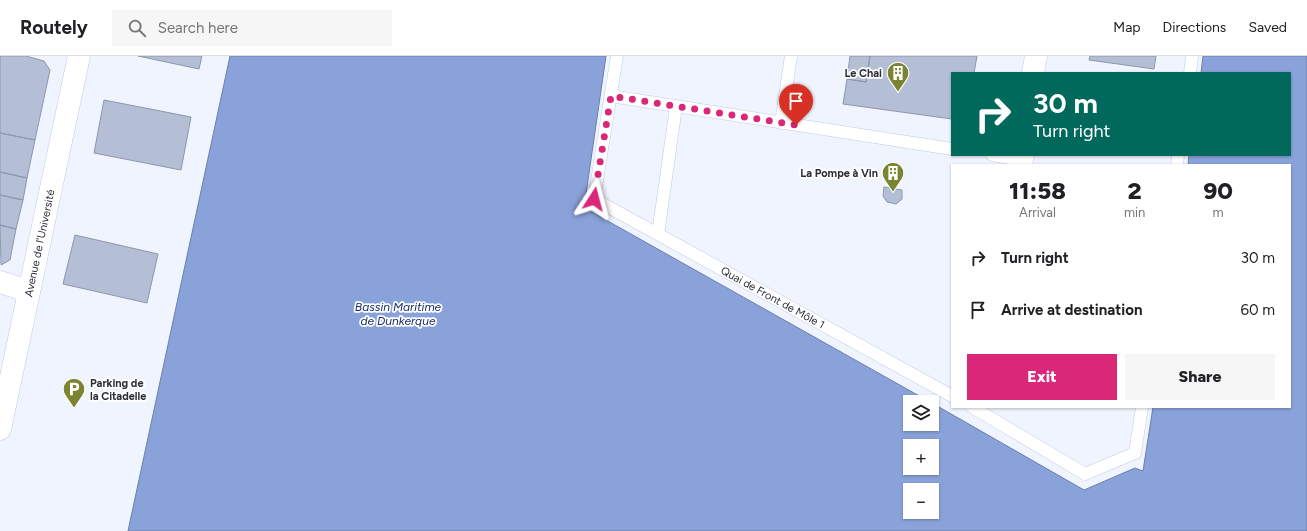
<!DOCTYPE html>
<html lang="en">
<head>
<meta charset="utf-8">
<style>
	body { margin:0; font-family:Figtree,sans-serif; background:#f6f6f6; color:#202124; height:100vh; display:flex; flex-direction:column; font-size:15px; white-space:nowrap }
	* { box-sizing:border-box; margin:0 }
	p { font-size:13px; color:#757577 }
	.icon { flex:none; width:22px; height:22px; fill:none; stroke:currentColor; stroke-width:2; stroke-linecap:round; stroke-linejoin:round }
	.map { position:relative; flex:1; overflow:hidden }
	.side { position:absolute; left:951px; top:108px; width:340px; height:244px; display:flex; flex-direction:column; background:#fff; border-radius:0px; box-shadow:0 1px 3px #0004 }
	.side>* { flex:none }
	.top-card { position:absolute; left:951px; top:16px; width:340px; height:84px; border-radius:0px; box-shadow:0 1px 3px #0004; background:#00695c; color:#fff; overflow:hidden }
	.tools { position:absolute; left:903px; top:339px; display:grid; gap:8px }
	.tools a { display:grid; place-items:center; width:36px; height:36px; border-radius:0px; background:#fff; box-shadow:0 1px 3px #0004; font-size:20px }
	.pin { position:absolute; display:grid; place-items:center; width:34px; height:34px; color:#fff; margin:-41px -17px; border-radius:50% 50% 50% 0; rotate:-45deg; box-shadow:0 0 4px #0007 }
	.pin .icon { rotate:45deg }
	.me { position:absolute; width:44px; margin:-22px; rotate:9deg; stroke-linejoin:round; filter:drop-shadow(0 0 3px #0008) }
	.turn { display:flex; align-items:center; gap:14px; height:84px; padding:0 16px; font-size:18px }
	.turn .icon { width:52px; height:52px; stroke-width:2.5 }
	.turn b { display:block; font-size:28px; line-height:34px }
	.eta { display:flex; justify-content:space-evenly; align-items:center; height:68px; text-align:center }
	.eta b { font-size:24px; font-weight:800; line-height:28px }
	.button { display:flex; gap:8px; margin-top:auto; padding:8px 16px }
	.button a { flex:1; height:46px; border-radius:0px; background:#db2777; color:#fff; font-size:16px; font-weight:800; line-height:46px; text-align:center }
	.button a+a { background:#f6f6f6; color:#202124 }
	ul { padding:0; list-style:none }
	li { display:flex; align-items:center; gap:12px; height:52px; padding:0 16px }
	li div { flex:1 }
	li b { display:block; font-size:15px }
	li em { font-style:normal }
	header { display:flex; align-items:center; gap:24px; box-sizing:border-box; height:56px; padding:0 20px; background:#fff; border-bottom:1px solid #e0e0e0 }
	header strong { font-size:19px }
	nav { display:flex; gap:22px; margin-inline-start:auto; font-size:14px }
	.search { width:280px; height:36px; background:#f6f6f6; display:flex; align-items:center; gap:10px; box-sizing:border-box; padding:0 14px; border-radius:0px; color:#757577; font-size:15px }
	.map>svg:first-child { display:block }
</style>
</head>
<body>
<header>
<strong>Routely</strong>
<div class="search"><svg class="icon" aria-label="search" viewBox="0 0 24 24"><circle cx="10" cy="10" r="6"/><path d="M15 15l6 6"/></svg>Search here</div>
<nav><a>Map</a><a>Directions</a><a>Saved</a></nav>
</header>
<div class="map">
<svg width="1307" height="475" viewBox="0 0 1307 475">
	<rect width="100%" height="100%" fill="#f0f4fe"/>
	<path fill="#89a2da" stroke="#6c7fa9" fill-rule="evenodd" d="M230 0H606L586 138 587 148 590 155 930 346H910V368H932V347L1084 434 1135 412 1143 415 1153 351H1290V109H1188L1189 99H1290V17H1201L1203 0H1307V475H128ZM910 390H932V412H910ZM910 434H932V456H910Z"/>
	<path fill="#b4bfd6" stroke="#8c96ad" d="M0 0H26L44 5 50 14 35 84 0 77Z
		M138 0H202L199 13Z
		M850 0H870L866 26 847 23Z
		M870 0H977L974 17H952V63L843 48 847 23 866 26Z
		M1090 0H1156L1154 13 1089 4Z
		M104 44 191 61 181 114 94 97Z
		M0 77 35 84 27 122 0 116Z
		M0 116 27 122 23 144 0 139Z
		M884 131 902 134V143L896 148 887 146 883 140Z
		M0 139 23 144 16 173 0 169Z
		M0 169 16 173 10 204 1 209Z
		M75 179 158 198 147 247 63 228Z"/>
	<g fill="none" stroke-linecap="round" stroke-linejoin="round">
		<g stroke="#c0cbe3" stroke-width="13">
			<g id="service">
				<path id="s1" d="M617 0 594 143 952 340"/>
				<path d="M1190 17 1192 0"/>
				<path d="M611 40 952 93"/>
				<path d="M781 67 791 0"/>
				<path d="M992 99 1022 104V108"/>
				<path d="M1177 109 1178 99"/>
				<path d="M658 178 676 51"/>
				<path d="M972 351 1085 418 1135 397 1142 351"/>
			</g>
		</g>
		<g stroke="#c0cbe3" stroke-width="23">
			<path id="minor" d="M1033 17 1036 0
				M1022 104 1023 99
				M0 226 28 235"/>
		</g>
		<g stroke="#c0cbe3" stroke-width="23">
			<g id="tertiary">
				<path id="s2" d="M0 373 79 0"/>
			</g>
		</g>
		<use href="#service" stroke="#fff" stroke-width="12"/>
		<use href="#minor" stroke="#fff" stroke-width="22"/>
		<use href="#tertiary" stroke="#fff" stroke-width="22"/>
	</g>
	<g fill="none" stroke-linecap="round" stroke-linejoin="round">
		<path stroke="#db2777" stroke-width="7" stroke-dasharray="0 12.6" d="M594 143 611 40 796 69"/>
	</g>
	<defs>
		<g id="building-pin" transform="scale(1.15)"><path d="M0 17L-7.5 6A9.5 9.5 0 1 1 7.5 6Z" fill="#7a8431" stroke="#fff"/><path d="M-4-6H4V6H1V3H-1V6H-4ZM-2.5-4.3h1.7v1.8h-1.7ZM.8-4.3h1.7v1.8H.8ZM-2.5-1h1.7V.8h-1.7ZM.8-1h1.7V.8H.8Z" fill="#fff"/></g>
		<g id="parking-pin" transform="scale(1.15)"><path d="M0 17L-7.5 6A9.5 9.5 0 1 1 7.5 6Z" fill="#7a8431" stroke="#fff"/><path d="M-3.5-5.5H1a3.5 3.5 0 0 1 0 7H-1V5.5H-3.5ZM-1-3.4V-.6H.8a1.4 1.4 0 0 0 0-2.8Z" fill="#fff"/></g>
	</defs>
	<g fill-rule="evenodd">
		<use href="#building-pin" x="898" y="17"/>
		<use href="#building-pin" x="893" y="117"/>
		<use href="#parking-pin" x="74" y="333"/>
	</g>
	<g text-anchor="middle" stroke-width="3.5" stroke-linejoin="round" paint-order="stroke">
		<g font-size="11" font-weight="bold" fill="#2a2e38" stroke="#fff" text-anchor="end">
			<text x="882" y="21">Le Chai</text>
			<text x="878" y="121">La Pompe à Vin</text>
			<text x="90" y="331" text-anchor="start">Parking de<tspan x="90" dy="13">la Citadelle</tspan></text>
		</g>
		<g font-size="11" fill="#2a2e38" stroke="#fff">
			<text dy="4" stroke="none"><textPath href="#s2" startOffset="190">Avenue de l'Université</textPath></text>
			<text dy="4" stroke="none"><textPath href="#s1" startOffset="349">Quai de Front de Môle 1</textPath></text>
		</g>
		<g font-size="12" font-style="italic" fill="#152b6d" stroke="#fff">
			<text x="398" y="255">Bassin Maritime<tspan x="398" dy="14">de Dunkerque</tspan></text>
		</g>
	</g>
</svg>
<div class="tools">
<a><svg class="icon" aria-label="layers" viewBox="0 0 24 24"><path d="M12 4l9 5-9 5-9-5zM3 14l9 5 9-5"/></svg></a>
<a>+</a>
<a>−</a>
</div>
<div class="pin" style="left:796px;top:69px;background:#d93025"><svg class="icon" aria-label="arrive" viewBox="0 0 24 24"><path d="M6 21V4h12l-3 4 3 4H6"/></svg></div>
<svg class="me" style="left:594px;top:143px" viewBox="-20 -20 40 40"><path d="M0-17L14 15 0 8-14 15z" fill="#db2777" stroke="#fff" stroke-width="4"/></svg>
<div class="top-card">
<div class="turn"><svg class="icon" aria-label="right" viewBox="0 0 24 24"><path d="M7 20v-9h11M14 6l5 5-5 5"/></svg><div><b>30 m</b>Turn right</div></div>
</div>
<section class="side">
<div class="eta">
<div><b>11:58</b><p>Arrival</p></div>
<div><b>2</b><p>min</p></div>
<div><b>90</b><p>m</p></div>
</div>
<ul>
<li><svg class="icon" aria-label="right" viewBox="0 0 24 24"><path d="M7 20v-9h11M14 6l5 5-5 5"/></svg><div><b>Turn right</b></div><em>30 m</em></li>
<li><svg class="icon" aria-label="arrive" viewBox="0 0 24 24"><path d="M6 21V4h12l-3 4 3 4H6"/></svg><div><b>Arrive at destination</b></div><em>60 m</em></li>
</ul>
<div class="button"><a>Exit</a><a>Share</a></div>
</section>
</div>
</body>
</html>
